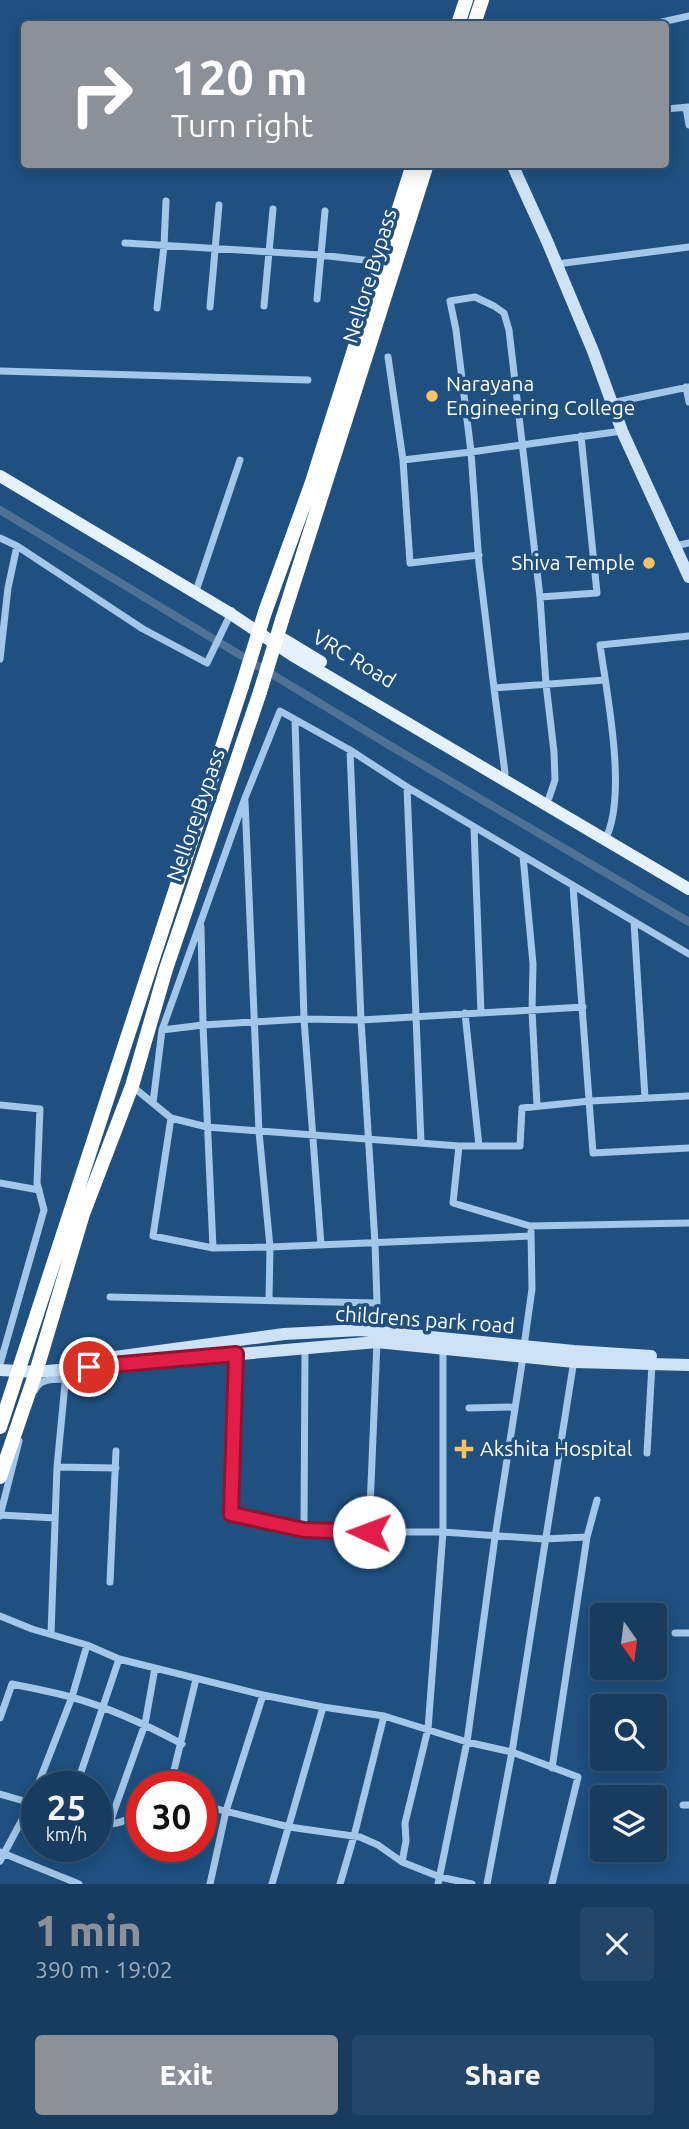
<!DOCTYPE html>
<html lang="en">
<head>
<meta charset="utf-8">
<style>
	body { margin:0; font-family:Ubuntu,sans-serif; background:#244769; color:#f1f3f6; height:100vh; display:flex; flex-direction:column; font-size:26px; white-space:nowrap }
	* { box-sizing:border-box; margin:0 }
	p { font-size:23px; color:#9eadbd }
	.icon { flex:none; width:38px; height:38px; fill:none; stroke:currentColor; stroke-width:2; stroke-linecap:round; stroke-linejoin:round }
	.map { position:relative; height:1884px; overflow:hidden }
	.drawer { display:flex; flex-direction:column; background:#173c60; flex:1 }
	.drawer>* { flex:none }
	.guide { position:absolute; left:21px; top:21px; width:648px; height:147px; border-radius:7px; box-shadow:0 4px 18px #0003,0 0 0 2px #365675; background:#8c9099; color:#fff; overflow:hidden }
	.needle { width:46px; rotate:166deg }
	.tools { position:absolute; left:590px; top:1603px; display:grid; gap:14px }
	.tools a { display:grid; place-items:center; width:77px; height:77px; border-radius:7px; background:#173c60; box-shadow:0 4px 18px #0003,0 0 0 2px #365675; font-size:35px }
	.speed { position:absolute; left:21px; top:1771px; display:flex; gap:14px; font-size:35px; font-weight:700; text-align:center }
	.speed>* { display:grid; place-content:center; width:91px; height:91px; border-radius:50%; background:#173c60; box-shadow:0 4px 18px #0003,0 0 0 2px #365675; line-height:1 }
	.speed small { font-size:18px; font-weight:400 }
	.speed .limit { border:10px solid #d22; background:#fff; color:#111 }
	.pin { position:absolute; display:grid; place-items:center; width:60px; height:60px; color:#fff; margin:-30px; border:4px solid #fff; border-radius:50%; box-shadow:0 2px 7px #0007 }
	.me { position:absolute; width:77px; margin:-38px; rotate:272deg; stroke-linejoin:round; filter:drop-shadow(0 0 5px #0008) }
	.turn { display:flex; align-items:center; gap:24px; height:147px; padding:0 35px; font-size:32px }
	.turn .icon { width:91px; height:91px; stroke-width:2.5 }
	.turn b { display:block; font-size:49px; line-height:60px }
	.round { display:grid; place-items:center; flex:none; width:74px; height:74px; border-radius:7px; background:#244769 }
	.head { display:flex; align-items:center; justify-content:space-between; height:119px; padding:0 35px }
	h1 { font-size:42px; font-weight:800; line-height:52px; color:#8c9099 }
	.action { display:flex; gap:14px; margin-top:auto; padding:14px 35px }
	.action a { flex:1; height:80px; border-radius:7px; background:#8c9099; color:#fff; font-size:28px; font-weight:800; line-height:80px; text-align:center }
	.action a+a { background:#244769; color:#f1f3f6 }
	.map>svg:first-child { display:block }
</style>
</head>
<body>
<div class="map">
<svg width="689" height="1884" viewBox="0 0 689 1884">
	<rect width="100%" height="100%" fill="#1f5080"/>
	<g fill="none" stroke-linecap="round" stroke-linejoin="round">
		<path stroke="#4e7295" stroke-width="8" d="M0 510 389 745 689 922"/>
		<path stroke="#a3c7e8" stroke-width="7" d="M653 24 689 16
			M686 108 689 125
			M665 109 689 107
			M125 243 320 255 381 262
			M557 264 689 247
			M317 299 325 211
			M264 306 273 209
			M210 307 219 205
			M157 308 164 246 166 201
			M388 357 403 460
			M0 371 308 380
			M686 387 689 402
			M611 403 689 387
			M0 538 17 546 143 629 207 663 232 611
			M675 546 689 543
			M479 555 410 563 403 460 471 452 456 330 450 301 475 297 494 306 504 313 509 330 540 597 546 684 554 752 555 780 549 798
			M197 588 240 460
			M540 597 597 593 581 436
			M0 659 8 588 17 546
			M494 688 479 564 471 452 622 431
			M295 720 304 1019 321 1245
			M350 750 361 1020 375 1243 378 1332
			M505 773 494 688 605 680
			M407 787 421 1143
			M245 801 259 1132 270 1247 269 1300
			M474 827 481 1013
			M605 840C628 796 607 695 600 645L689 636
			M523 856 533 964 532 1011 537 1105
			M573 886 593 1153 689 1148
			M634 922 645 1098
			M201 927 203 1025 213 1248
			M465 1013 479 1146
			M162 1030 203 1025 304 1019 361 1020 583 1007
			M132 1086 171 1118 207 1127 459 1146H520L522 1108 590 1101 689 1096
			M153 1103 162 1030 245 798 280 711 350 750 407 787 689 954
			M0 1105 40 1109 37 1183 44 1210 0 1364
			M171 1118 153 1236 213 1248 270 1247 531 1236
			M459 1146 453 1203 530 1226 689 1223
			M0 1183 39 1190
			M110 1297 377 1303
			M524 1346 532 1289 531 1232
			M305 1348 304 1530 369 1532H443L544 1539 587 1537
			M443 1349V1532L428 1729 405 1823 406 1841 402 1862 440 1877 472 1884
			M236 1354 231 1514 304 1530
			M35 1390C40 1378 53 1380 64 1379
			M469 1408 515 1407
			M647 1453 652 1364
			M57 1467 116 1468
			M0 1515 55 1518
			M0 1516 19 1441
			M369 1532 377 1342
			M110 1582 116 1451
			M0 1616 32 1629 87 1645 119 1659 263 1695 323 1707 384 1716 467 1742 512 1752 578 1777 552 1884
			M675 1633H689
			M51 1634 57 1467 67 1363
			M0 1718 12 1684C32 1688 52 1692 71 1697 110 1708 147 1725 182 1744
			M552 1768 587 1537 597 1500
			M37 1787 72 1697 87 1645
			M76 1787 119 1659
			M170 1787 196 1679
			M0 1794 31 1803 37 1787
			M201 1805 289 1827 360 1837 378 1845 402 1862
			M683 1805H689
			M96 1822C115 1827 125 1821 142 1812
			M109 1825 145 1724 155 1668
			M0 1852 79 1884
			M0 1861 31 1803 37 1805
			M210 1884 226 1811 263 1695
			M272 1884 323 1707
			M340 1884 354 1836 384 1716
			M438 1884 467 1742 495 1537 523 1357
			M487 1884 512 1752 574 1360"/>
		<path stroke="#cee2f6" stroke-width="12" d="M512 164 547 241 593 351 622 431 689 577
			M115 1357 284 1334 360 1330 574 1351 651 1356
			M0 1370 36 1372 377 1342 574 1362 689 1365"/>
		<path stroke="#e6f1fe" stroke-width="12" d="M0 476 231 614 292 655 689 889
			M283 639 321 662"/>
		<path stroke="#fff" stroke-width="14" d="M458 24 466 0
			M474 24 482 0
			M265 612 311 485 413 164
			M282 620 427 164
			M0 1427 242 686
			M0 1477 36 1372 83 1214 132 1086 166 969 260 692"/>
		<path stroke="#fff" stroke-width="14" d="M242 686 265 612
			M260 692 282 620"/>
	</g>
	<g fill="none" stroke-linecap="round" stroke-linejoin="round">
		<g stroke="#92132f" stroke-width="18">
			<path id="route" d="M89 1367 236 1354 231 1514 304 1530 369 1532"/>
		</g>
		<use href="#route" stroke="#e11d48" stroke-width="12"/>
	</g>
	<g fill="#f7c263" stroke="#1f5080" stroke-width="2.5">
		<circle cx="432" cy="396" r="7"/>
		<circle cx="649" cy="563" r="7"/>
		<path d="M460.5 1438.5h7v7h7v7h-7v7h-7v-7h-7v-7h7z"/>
	</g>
	<g text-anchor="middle" stroke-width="7" stroke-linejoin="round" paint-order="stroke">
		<g font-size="21" fill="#fff" stroke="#1f5080">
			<text transform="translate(370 276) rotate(-73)" y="7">Nellore Bypass</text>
			<text transform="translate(354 659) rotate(31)" y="7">VRC Road</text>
			<text transform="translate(196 815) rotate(-71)" y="7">Nellore Bypass</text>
			<text transform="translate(425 1320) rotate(4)" y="7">childrens park road</text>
		</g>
		<g font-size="21" fill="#fff" stroke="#1f5080" text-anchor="start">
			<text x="446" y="391">Narayana<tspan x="446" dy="24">Engineering College</tspan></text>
			<text x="635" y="570" text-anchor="end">Shiva Temple</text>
			<text x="480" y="1456">Akshita Hospital</text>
		</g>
	</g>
</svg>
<div class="tools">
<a><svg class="needle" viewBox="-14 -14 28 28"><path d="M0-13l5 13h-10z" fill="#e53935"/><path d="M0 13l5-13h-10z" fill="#9eadbd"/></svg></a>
<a><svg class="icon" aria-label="search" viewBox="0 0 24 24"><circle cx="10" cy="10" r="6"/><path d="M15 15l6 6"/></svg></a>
<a><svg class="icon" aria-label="layers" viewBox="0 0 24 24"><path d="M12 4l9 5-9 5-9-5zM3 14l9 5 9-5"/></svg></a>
</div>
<div class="speed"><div>25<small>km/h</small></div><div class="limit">30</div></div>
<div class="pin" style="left:89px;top:1367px;background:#d93025"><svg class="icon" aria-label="arrive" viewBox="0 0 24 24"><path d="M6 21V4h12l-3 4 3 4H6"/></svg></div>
<svg class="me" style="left:369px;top:1532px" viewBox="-20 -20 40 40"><circle r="19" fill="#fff"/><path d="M0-13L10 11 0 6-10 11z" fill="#e11d48"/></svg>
<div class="guide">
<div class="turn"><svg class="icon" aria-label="right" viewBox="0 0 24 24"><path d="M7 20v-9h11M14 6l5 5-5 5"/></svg><div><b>120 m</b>Turn right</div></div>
</div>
</div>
<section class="drawer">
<div class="head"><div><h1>1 min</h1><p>390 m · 19:02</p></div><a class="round"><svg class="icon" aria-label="close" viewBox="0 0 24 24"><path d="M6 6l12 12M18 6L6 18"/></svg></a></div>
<div class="action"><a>Exit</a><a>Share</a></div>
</section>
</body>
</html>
